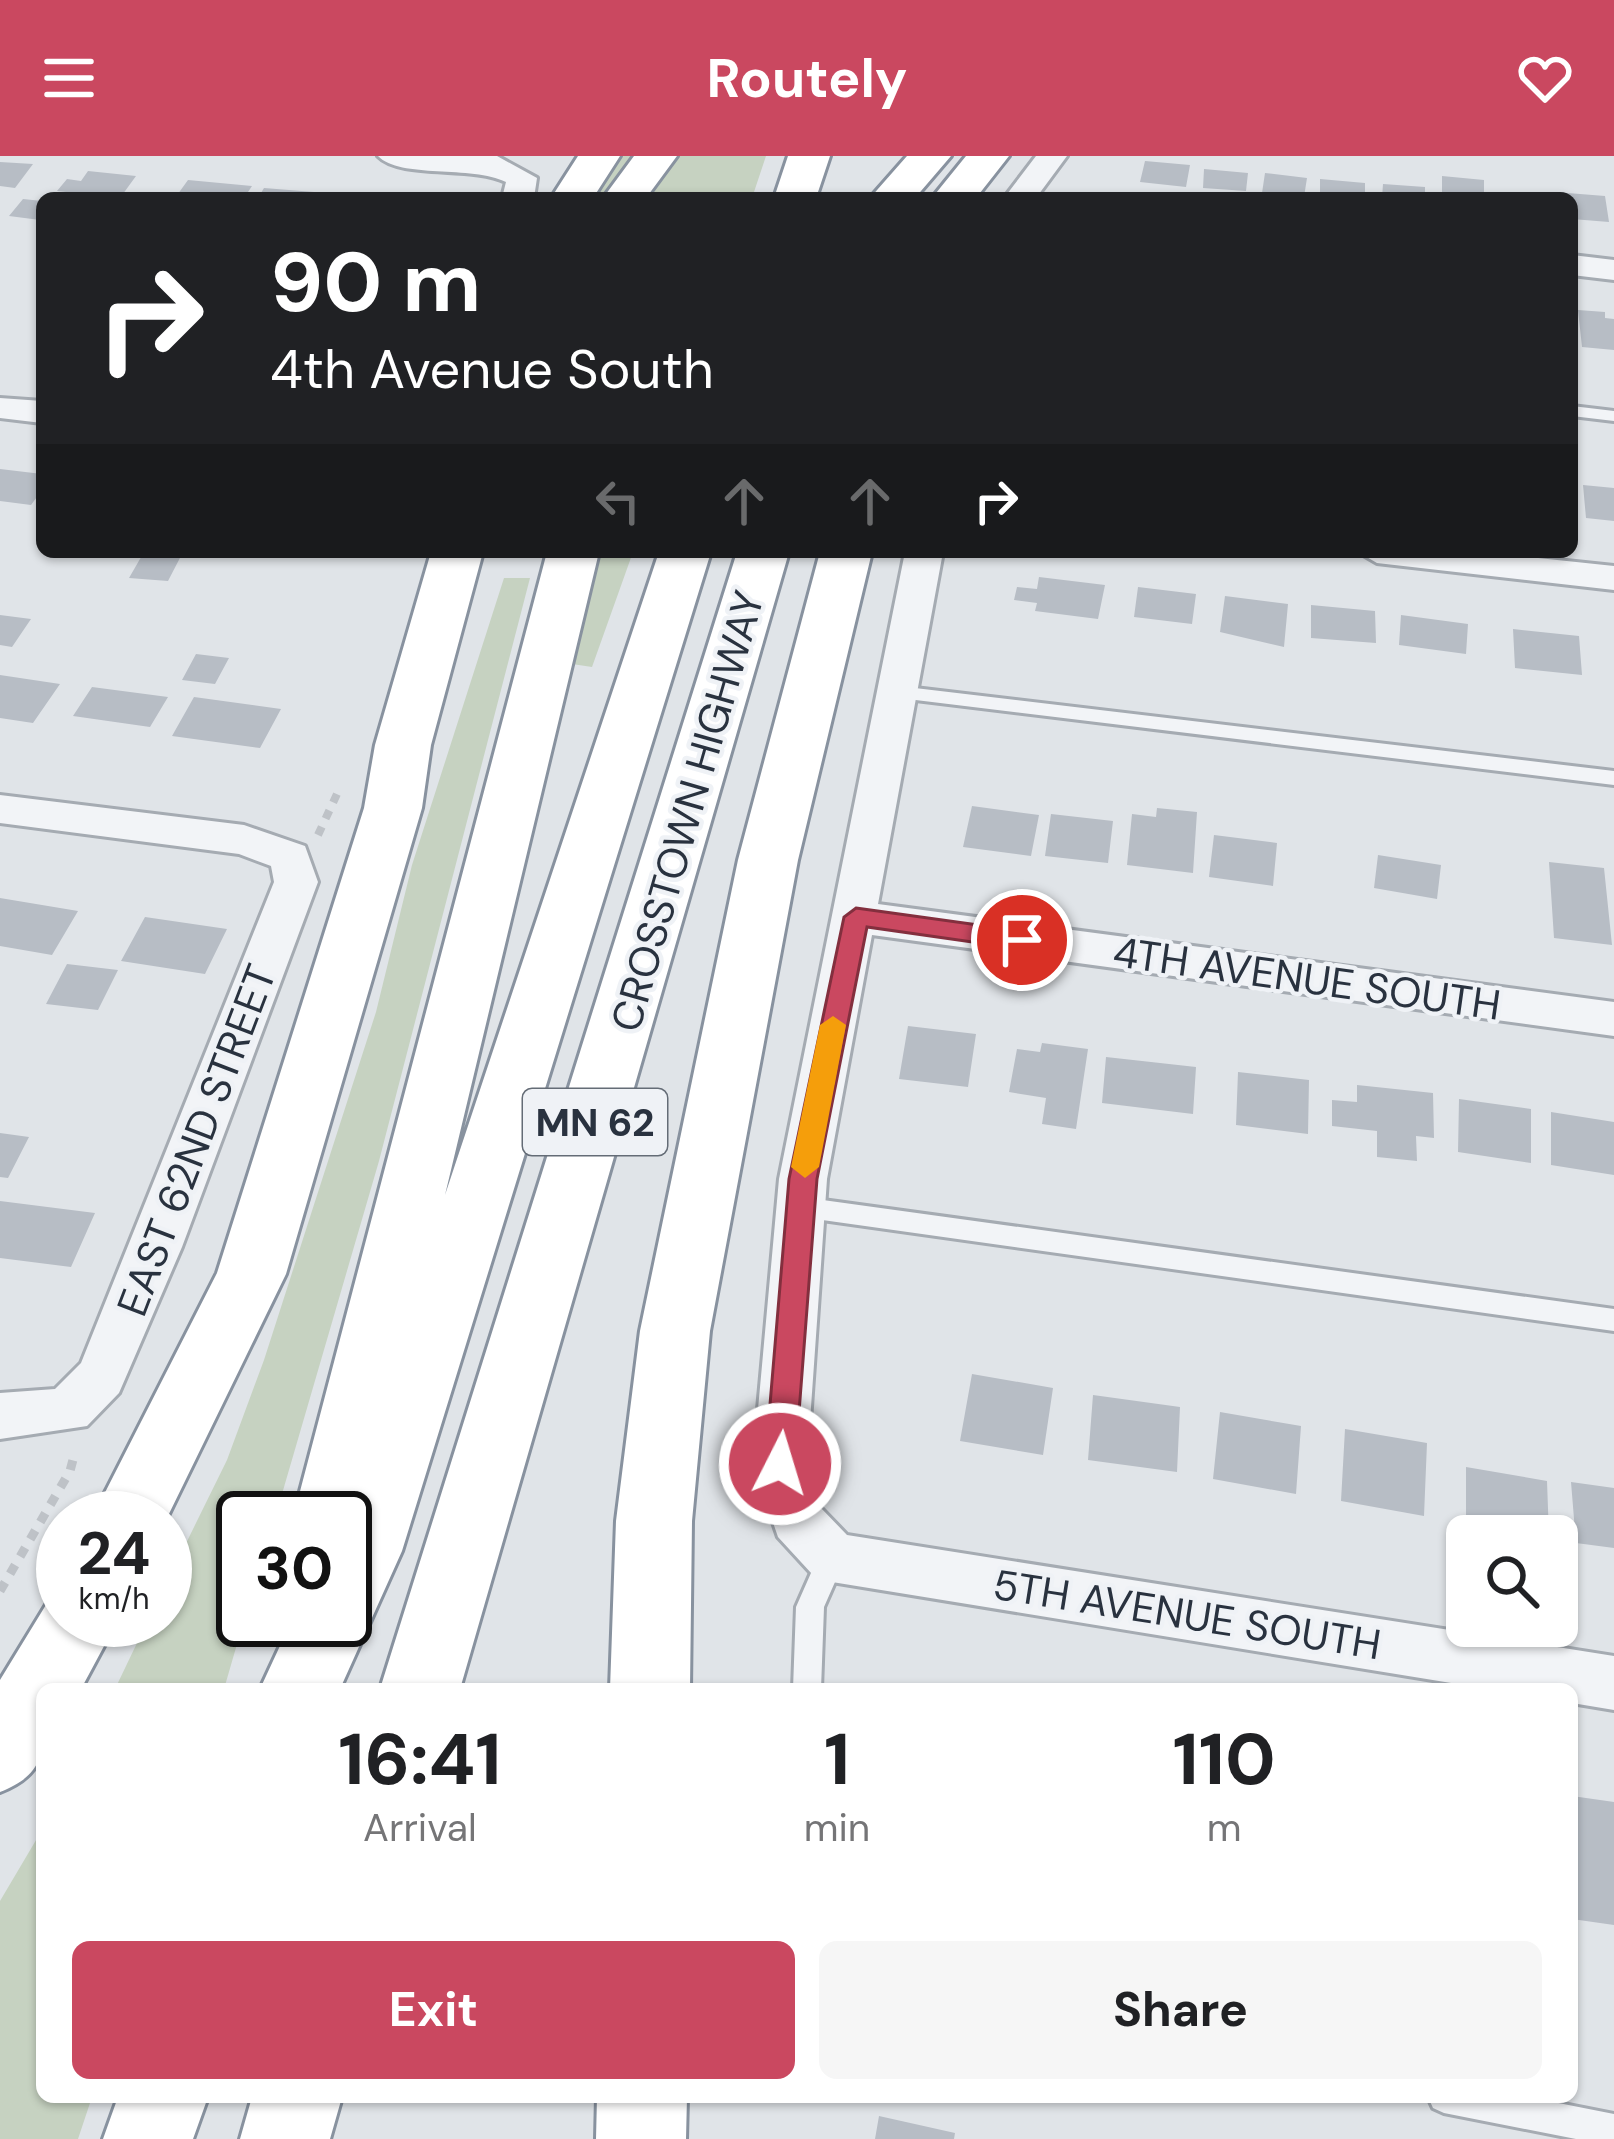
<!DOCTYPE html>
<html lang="en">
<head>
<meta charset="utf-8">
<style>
	body { margin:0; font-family:"DM Sans",sans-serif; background:#f6f6f6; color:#202124; height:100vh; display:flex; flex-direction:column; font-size:45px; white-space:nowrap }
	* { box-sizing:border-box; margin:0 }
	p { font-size:39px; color:#757577 }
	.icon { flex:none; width:66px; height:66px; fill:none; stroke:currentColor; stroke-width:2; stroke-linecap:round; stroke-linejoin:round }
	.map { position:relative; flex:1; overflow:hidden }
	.side { position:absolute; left:36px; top:1527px; width:1542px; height:420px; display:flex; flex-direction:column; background:#fff; border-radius:18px; box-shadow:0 3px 9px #0004 }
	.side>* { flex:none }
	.hud { position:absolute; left:36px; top:36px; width:1542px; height:366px; border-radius:18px; box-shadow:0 3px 9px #0004; background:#202124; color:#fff; overflow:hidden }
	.buttons { position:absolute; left:1446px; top:1359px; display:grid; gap:24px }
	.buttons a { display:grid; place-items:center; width:132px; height:132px; border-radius:18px; background:#fff; box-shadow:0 3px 9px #0004; font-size:60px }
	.speed { position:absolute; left:36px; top:1335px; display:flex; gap:24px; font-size:60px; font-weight:700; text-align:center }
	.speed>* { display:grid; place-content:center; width:156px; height:156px; border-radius:50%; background:#fff; box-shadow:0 3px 9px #0004; line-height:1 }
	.speed small { font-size:30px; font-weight:400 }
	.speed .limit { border:6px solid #111; border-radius:18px; background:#fff; color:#111 }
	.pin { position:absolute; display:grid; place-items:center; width:102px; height:102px; color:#fff; margin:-51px; border:6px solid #fff; border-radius:50%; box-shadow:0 3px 12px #0007 }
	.me { position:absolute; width:132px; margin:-66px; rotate:5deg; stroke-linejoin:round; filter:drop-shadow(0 0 9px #0008) }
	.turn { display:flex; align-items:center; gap:42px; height:252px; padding:0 36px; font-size:54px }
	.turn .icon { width:156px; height:156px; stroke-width:2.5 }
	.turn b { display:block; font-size:84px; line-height:102px }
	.lanes { display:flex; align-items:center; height:114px; padding:0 36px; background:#0003; justify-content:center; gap:60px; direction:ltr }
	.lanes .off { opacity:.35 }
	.eta { display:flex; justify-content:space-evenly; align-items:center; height:204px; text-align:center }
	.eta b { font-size:72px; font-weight:700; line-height:84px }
	.button { display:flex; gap:24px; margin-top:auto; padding:24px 36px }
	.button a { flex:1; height:138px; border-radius:18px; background:#ca4860; color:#fff; font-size:48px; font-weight:700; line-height:138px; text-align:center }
	.button a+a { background:#f6f6f6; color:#202124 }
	header { display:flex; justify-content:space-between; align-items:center; height:156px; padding:0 36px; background:#ca4860; color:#fff; font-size:54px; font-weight:700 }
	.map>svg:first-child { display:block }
</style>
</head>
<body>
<header><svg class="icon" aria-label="menu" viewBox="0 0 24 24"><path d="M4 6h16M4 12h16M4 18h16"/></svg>Routely<svg class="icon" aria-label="heart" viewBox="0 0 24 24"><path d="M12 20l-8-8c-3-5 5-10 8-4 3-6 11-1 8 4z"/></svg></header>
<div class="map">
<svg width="1614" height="1983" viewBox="0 0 1614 1983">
	<rect width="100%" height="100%" fill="#e0e4e8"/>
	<path fill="#c6d2c1" d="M614 0H766L752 42H586Z
		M595 396H633L592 511 572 508Z
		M504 422H530L379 1005 275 1362H243L244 1464 224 1533H115L148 1464H165V1430L227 1304 264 1204 376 856 412 709Z
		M42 1674V1941H92L78 1983H0V1745Z"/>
	<path fill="#b7bdc5" d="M1145 5 1190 9 1186 31 1140 26Z
		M0 6 33 8 15 32 0 30Z
		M1204 13 1248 17 1246 35 1203 32Z
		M88 15 136 20 120 42 57 35 67 23 81 25Z
		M1265 17 1307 22 1304 41 1262 37Z
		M1442 20 1484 24V42H1442Z
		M1320 23 1365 27V42H1320Z
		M188 24 252 30 244 42H175Z
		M1383 28 1425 31V42H1382Z
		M264 32 339 38 258 42Z
		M1555 36 1605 40 1609 66 1572 63V42H1556Z
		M23 43 42 45 40 64 9 60Z
		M1578 154 1605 156V162L1614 163V194L1582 191Z
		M0 313 42 318V334L31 349 0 345Z
		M1583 329 1614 332V365L1586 362Z
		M144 396H156L182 398 168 425 129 422Z
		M1039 421 1105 429 1098 463 1035 455 1037 447 1014 444 1017 431 1037 433Z
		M1138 431 1196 438 1192 468 1134 461Z
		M1225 440 1288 448 1284 491 1220 476Z
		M1311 449 1375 455 1376 487 1311 482Z
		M0 459 31 463 12 491 0 489Z
		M1401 459 1468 468 1466 498 1399 489Z
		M1513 473 1579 480 1582 519 1515 512Z
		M196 498 229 502 215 528 182 524Z
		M0 519 60 528 33 567 0 562Z
		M92 531 168 541 150 571 73 560Z
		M194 541 281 553 260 592 172 580Z
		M972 650 1039 659 1031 700 963 691Z
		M1157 652 1197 656 1193 717 1127 709 1132 658 1156 661Z
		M1051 658 1113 665 1108 707 1045 700Z
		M1214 679 1277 687 1273 730 1209 721Z
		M1378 699 1441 709 1437 743 1374 732Z
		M1549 706 1604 712 1612 789 1554 782Z
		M0 742 78 755 52 799 0 790Z
		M145 761 227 773 205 818 121 805Z
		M67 808 118 814 98 854 46 848Z
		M908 870 976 878 968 931 899 923Z
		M1042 887 1088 893 1076 973 1042 968 1046 942 1009 936 1017 893 1040 896Z
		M1106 901 1196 911 1193 958 1102 947Z
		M1238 916 1309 924 1308 978 1236 969Z
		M1357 929 1433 937 1434 982 1416 980 1417 1005 1377 1001V975L1332 970V944L1357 946Z
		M1459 943 1531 953V1007L1458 996Z
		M1551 956 1614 966V1019L1551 1009Z
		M0 977 29 981 8 1022 0 1021Z
		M0 1045 95 1057 71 1111 0 1102Z
		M972 1218 1053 1232 1043 1299 960 1285Z
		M1093 1239 1180 1251 1177 1316 1088 1304Z
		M1220 1256 1301 1270 1296 1338 1213 1323Z
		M1345 1273 1427 1287 1424 1360 1341 1345Z
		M1466 1311 1547 1325 1549 1380 1466 1372Z
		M1571 1326 1614 1332V1392L1576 1387Z
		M1572 1640 1614 1646V1769L1572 1763Z
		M879 1960 955 1977 954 1983H875Z"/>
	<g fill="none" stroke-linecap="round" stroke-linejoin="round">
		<g stroke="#a5abb2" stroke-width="6">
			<path id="lane" d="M1572 250 1614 255V265L1572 260Z
				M898 530 1614 615V629L891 541V531Z
				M801 1041 1614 1153V1175L801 1061 792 1058 789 1051 792 1044Z
				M832 1389 842 1392 846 1401 824 1451 821 1533H793L796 1451 822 1392Z
				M1428 1941H1528L1614 1958V1983H1576L1444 1957 1433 1952Z"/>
		</g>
		<g stroke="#a5abb2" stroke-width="6">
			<path id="street" d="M378 0H497L537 22 534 42H502L506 26C472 9 400 23 378 0Z
				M1036 0H1067L1036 42H1004Z
				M1572 99 1614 104V124L1572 119Z
				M0 242 42 245V267L0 262Z
				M905 396H943L878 748 1614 846V880L872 779 827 1023 807 1308 820 1351 847 1379 1614 1500V1554L1572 1547V1533H1488L832 1426 812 1418 778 1381 753 1308 779 1023Z
				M1358 396H1482L1614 410V434L1377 407Z
				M0 639 244 669 305 690 318 726 182 1091 119 1237 87 1270 0 1283V1237L55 1233 81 1207 274 726 271 710 239 698 0 667Z"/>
		</g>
		<g stroke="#88929f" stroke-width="6">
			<path id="highway" d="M578 0H620L593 42H551Z
				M634 0H677L646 42H603Z
				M788 0H830L816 42H774Z
				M907 0H951L915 42H870Z
				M966 0H1009L976 42H932Z
				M431 396H483L431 589 422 652 286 1118 165 1366 92 1362 217 1117 364 652 375 589Z
				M547 396H599L445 1039 659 396H711L402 1395 340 1533H260L292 1464H345V1362H293Z
				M737 396H789L460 1533H380Z
				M820 396H872L798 704 710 1175 692 1365 690 1533H610L616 1365 640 1175 738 704Z
				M63 1435V1464H118L81 1533H42C42 1584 54 1615 0 1636V1524L52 1439Z
				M118 1941H208L193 1983H103Z
				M252 1941H342L330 1983H240Z
				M597 1941H687L686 1983H596Z"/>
		</g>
		<path stroke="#bec2c7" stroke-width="8" stroke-dasharray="9 9" stroke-linecap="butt" d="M318 679 337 638"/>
		<path stroke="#bec2c7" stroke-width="9" stroke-dasharray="10 10" stroke-linecap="butt" d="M0 1435 70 1315 75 1296"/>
		<use href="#lane" fill="#f2f4f7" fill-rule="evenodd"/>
		<use href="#street" fill="#f2f4f7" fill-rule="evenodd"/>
		<use href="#highway" fill="#fff" fill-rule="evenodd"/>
	</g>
	<path fill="#ca4860" stroke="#832f3e" stroke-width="3" d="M856 752 1022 775 1034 784 1022 793 867 771 817 1023 795 1308 780 1322 765 1308 789 1023 844 761Z"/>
	<path fill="#f59e0b" d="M833 860 846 869 819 1011 805 1022 791 1011 820 869Z"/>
	<g text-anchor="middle" stroke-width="9" stroke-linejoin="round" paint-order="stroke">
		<rect fill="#eff2f6" stroke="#646c76" stroke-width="3" x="523" y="933" width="144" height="66" rx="9"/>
		<g font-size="39" font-weight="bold" fill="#29323f">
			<text x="595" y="980">MN 62</text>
		</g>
		<g font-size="42" fill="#29323f" stroke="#eff2f6">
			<text transform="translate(687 655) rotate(-74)" y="15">CROSSTOWN HIGHWAY</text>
			<text transform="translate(1307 822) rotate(8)" y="15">4TH AVENUE SOUTH</text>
			<text transform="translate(196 984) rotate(-69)" y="15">EAST 62ND STREET</text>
			<text transform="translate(1187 1458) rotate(9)" y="15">5TH AVENUE SOUTH</text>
		</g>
	</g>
</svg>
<div class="buttons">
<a><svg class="icon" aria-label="search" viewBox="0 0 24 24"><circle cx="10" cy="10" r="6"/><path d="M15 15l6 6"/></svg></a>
</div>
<div class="speed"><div>24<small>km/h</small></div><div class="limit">30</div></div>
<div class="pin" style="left:1022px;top:784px;background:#d93025"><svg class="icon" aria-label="arrive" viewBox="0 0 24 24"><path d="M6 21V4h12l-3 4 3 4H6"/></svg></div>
<svg class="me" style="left:780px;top:1308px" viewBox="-20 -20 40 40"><circle r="17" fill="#ca4860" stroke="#fff" stroke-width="3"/><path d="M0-11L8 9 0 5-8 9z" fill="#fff"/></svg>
<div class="hud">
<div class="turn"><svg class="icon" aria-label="right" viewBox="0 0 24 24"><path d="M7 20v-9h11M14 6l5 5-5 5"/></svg><div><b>90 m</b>4th Avenue South</div></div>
<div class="lanes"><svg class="icon off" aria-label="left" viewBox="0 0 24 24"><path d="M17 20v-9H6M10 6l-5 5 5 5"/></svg><svg class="icon off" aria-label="ahead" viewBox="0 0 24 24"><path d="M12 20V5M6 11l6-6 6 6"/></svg><svg class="icon off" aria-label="ahead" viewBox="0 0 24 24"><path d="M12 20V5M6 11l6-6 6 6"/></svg><svg class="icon" aria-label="right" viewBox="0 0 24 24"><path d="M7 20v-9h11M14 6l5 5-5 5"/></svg></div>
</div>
<section class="side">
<div class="eta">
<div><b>16:41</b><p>Arrival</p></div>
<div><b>1</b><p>min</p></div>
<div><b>110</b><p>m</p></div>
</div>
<div class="button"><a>Exit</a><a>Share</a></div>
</section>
</div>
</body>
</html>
